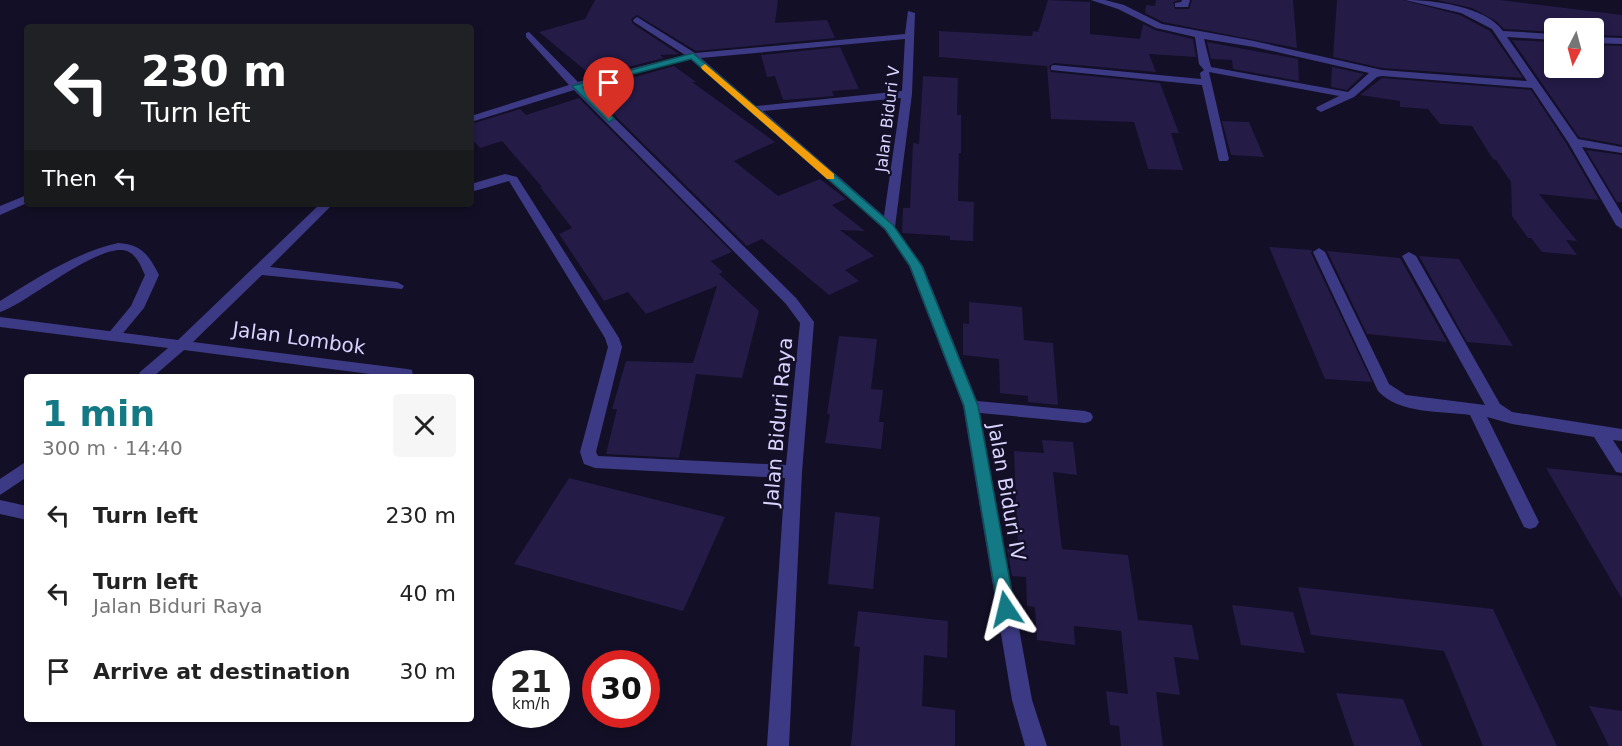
<!DOCTYPE html>
<html lang="en">
<head>
<meta charset="utf-8">
<style>
	body { margin:0; font-family:"DejaVu Sans",sans-serif; background:#f6f6f6; color:#222; height:100vh; display:flex; flex-direction:column; font-size:22px; white-space:nowrap }
	* { box-sizing:border-box; margin:0 }
	p { font-size:20px; color:#767676 }
	.icon { flex:none; width:33px; height:33px; fill:none; stroke:currentColor; stroke-width:2; stroke-linecap:round; stroke-linejoin:round }
	.map { position:relative; flex:1; overflow:hidden }
	.drawer { position:absolute; left:24px; top:374px; width:450px; height:348px; display:flex; flex-direction:column; background:#fff; border-radius:6px; box-shadow:0 3px 9px #0003 }
	.drawer>* { flex:none }
	.top-card { position:absolute; left:24px; top:24px; width:450px; height:183px; border-radius:6px; box-shadow:0 3px 9px #0003; background:#202124; color:#fff; overflow:hidden }
	.needle { width:39px; rotate:186deg }
	.controls { position:absolute; left:1544px; top:18px; display:grid; gap:12px }
	.controls a { display:grid; place-items:center; width:60px; height:60px; border-radius:6px; background:#fff; box-shadow:0 3px 9px #0003; font-size:30px }
	.speed { position:absolute; left:492px; top:650px; display:flex; gap:12px; font-size:30px; font-weight:700; text-align:center }
	.speed>* { display:grid; place-content:center; width:78px; height:78px; border-radius:50%; background:#fff; box-shadow:0 3px 9px #0003; line-height:1 }
	.speed small { font-size:15px; font-weight:400 }
	.speed .limit { border:9px solid #d22; background:#fff; color:#111 }
	.pin { position:absolute; display:grid; place-items:center; width:51px; height:51px; color:#fff; margin:-62px -26px; border-radius:50% 50% 50% 0; rotate:-45deg; box-shadow:0 0 6px #0007 }
	.pin .icon { rotate:45deg }
	.me { position:absolute; width:66px; margin:-33px; rotate:350deg; stroke-linejoin:round; filter:drop-shadow(0 0 4px #0008) }
	.turn { display:flex; align-items:center; gap:21px; height:126px; padding:0 18px; font-size:27px }
	.turn .icon { width:78px; height:78px; stroke-width:2.5 }
	.turn b { display:block; font-size:42px; line-height:51px }
	.then { display:flex; align-items:center; height:57px; padding:0 18px; background:#0003; gap:12px; font-size:22px }
	.round { display:grid; place-items:center; flex:none; width:63px; height:63px; border-radius:6px; background:#f6f6f6 }
	.head { display:flex; align-items:center; justify-content:space-between; height:102px; padding:0 18px }
	h1 { font-size:36px; font-weight:600; line-height:45px; color:#137a85 }
	ul { padding:0; list-style:none }
	li { display:flex; align-items:center; gap:18px; height:78px; padding:0 18px }
	li div { flex:1 }
	li b { display:block; font-size:22px }
	li em { font-style:normal }
	.map>svg:first-child { display:block }
</style>
</head>
<body>
<div class="map">
<svg width="1622" height="746" viewBox="0 0 1622 746">
	<rect width="100%" height="100%" fill="#130f26"/>
	<path fill="#241b47" d="M595 0H778L775 23 827 20 835 38 696 51 637 15 631 19 633 24 679 54 660 55 664 58 592 76 539 32 585 19Z
		M1048 0 1090 2V34L1140 39 1143 24 1155 30 1193 39 1196 57 1149 54 1156 72 1054 63 1049 66 1051 72 1160 83 1179 133H1171L1183 170 1148 169 1134 122 1051 119 1047 66 939 57V31L1032 36 1033 31 1038 32Z
		M1156 0H1179L1173 2 1175 9H1189L1192 0H1293L1297 48 1163 22 1145 13 1146 5 1155 6Z
		M1337 0H1403L1460 15 1490 31 1523 78 1382 68 1333 57Z
		M1437 0H1500L1622 15V36L1593 35V28H1554V32L1504 29 1496 21 1472 8Z
		M1512 40 1554 42V68H1593V45L1622 46V145L1579 137Z
		M1207 42 1298 59 1299 81 1233 69 1232 60 1211 59Z
		M840 47 859 89 832 91 834 96 783 100 775 76 767 77 761 55Z
		M674 66 696 82H692L775 142 734 161 778 196 820 179 846 199 832 205 865 231 840 230 874 256 845 270 859 281 829 295 762 239 747 246 589 90Z
		M1332 67 1364 74 1347 90 1331 87Z
		M923 76 958 78 957 115H961V153H959L958 201 974 202 973 241 950 240V236L902 233 903 208H910L913 143 919 144Z
		M1382 78 1531 90 1566 143 1599 200 1539 194 1577 241 1566 240 1577 255 1542 252 1531 238H1528L1512 216 1511 182 1496 160 1493 159 1472 126 1440 124 1428 109 1400 107V101L1360 95Z
		M579 98 732 252 711 261 723 272 719 274 759 311 742 378 696 374 679 458 606 454 617 409H612L626 361 693 363 717 286 646 314 628 292 604 301 559 234 572 228 540 187H542L502 141 480 148 471 138V124L520 109 526 115Z
		M1222 121 1249 122 1264 157 1231 155Z
		M1586 150 1622 155V202H1617Z
		M1269 247 1312 250 1311 253 1372 382 1325 379Z
		M1327 251 1400 258 1447 342 1367 334Z
		M1419 256 1459 259 1513 346 1467 342Z
		M969 302 1022 307 1024 340 1053 343 1058 405 1028 402V396L1000 393 999 359 963 355V323L969 324Z
		M839 336 877 339 871 389 883 390 879 422H884L881 449 825 443 830 414H827Z
		M1042 440 1073 442 1077 475 1053 472 1062 549 1128 555 1138 620 1192 625 1199 660 1174 657 1180 695 1156 692 1163 746H1121L1119 726 1110 725 1106 691 1128 694 1121 631 1074 626 1075 645 1037 640 1035 607 1027 606 1026 577 1012 576 1007 549 1018 550 1014 451 1044 453Z
		M1546 468 1622 476V599Z
		M569 478 725 517 683 611 514 564Z
		M835 512 880 517 873 589 828 584Z
		M1298 587 1493 609 1557 746H1483L1444 651 1311 635Z
		M1232 605 1293 612 1305 653 1241 645Z
		M858 611 948 621 947 658 924 655 922 706 955 710V746H851L860 647 854 646Z
		M1336 693 1403 699 1422 746H1354Z
		M1589 706 1622 711V746H1609Z"/>
	<g fill="none" stroke-linecap="round" stroke-linejoin="round">
		<path fill="#3d3a85" fill-rule="evenodd" d="M118 243C141 244 149 255 159 275L144 308 119 338H109L107 335 131 306 145 275C141 267 138 257 129 252 103 238 27 304 0 312V301C37 278 75 253 118 243Z"/>
		<path fill="#3d3a85" fill-rule="evenodd" d="M1091 0H1105L1124 5 1162 24 1254 41 1382 70 1527 81 1492 29 1461 13 1405 0C1433 0 1485 6 1503 31L1554 34V40L1507 37 1578 139 1622 147V153L1582 147 1622 214V229L1616 225 1568 142 1532 88 1382 76 1377 77 1354 97 1321 112 1316 109 1317 107 1339 96 1209 72 1229 159 1227 161H1219L1202 85 1051 70V66L1054 65 1201 79 1200 73 1204 70 1199 64 1195 37 1156 28 1118 9ZM1204 39 1254 47 1369 73 1348 92 1211 67Z
			M1182 0H1190L1188 7H1175V3L1181 2Z
			M908 11 915 13 912 94 895 227 923 266 977 401 1085 411 1091 413 1093 417 1091 421 1085 423 980 413 1032 700 1047 746H1025L1012 700 963 406 909 266 885 230 691 59 583 87 796 298 814 322 802 472 789 746H767L785 478 595 468 584 464 580 452 608 347 605 338 509 181 471 192V184L505 174 517 177 619 338 622 347 596 452 598 456 786 465 800 323 786 304 574 90 471 122V116L569 85 526 37V33L529 32 578 82 685 55 634 22 633 20 637 17 695 53 905 34ZM905 39 902 91 756 106 701 58ZM901 98 884 216 763 111Z
			M1593 37 1622 38V44L1593 43Z
			M27 195V203L0 215V206Z
			M320 204 331 206 270 267 397 282 404 286 402 289 262 275 193 342 407 369 412 370 413 376H385L184 350 154 376H138L140 372 168 348 0 327V317L178 340Z
			M1319 248 1325 252 1389 384 1406 395 1485 405 1402 256 1409 252 1416 256 1500 404 1512 412 1622 429V441L1613 440 1622 454V473L1616 472 1594 437 1512 424 1487 417 1539 522 1536 527 1530 529 1524 527 1470 415C1441 411 1399 414 1378 391L1313 252Z
			M27 461V477L0 495V479Z
			M0 500 27 506V520L0 514Z"/>
	</g>
	<path fill="#137a85" stroke="#0c4f56" stroke-width="1.5" d="M693 53 893 225 922 266 978 406 1015 609 1012 615 1006 617 1000 615 998 609 964 406 910 266 885 229 691 59 583 87 613 117 614 119 609 122 572 86Z"/>
	<path fill="#f59e0b" d="M705 64 834 174V179H827L702 69 701 67Z"/>
	<g text-anchor="middle" stroke-width="4.5" stroke-linejoin="round" paint-order="stroke">
		<g font-size="16" fill="#d9d4ff" stroke="#130f26">
			<text transform="translate(887 119) rotate(-83)" y="6">Jalan Biduri V</text>
		</g>
		<g font-size="20" fill="#d9d4ff" stroke="#130f26">
			<text transform="translate(299 338) rotate(8)" y="7">Jalan Lombok</text>
			<text transform="translate(778 422) rotate(-85)" y="7">Jalan Biduri Raya</text>
			<text transform="translate(1007 492) rotate(80)" y="7">Jalan Biduri IV</text>
		</g>
	</g>
</svg>
<div class="controls">
<a><svg class="needle" viewBox="-14 -14 28 28"><path d="M0-13l5 13h-10z" fill="#e53935"/><path d="M0 13l5-13h-10z" fill="#767676"/></svg></a>
</div>
<div class="speed"><div>21<small>km/h</small></div><div class="limit">30</div></div>
<div class="pin" style="left:609px;top:119px;background:#d93025"><svg class="icon" aria-label="arrive" viewBox="0 0 24 24"><path d="M6 21V4h12l-3 4 3 4H6"/></svg></div>
<svg class="me" style="left:1006px;top:609px" viewBox="-20 -20 40 40"><path d="M0-17L14 15 0 8-14 15z" fill="#137a85" stroke="#fff" stroke-width="4"/></svg>
<div class="top-card">
<div class="turn"><svg class="icon" aria-label="left" viewBox="0 0 24 24"><path d="M17 20v-9H6M10 6l-5 5 5 5"/></svg><div><b>230 m</b>Turn left</div></div>
<div class="then">Then<svg class="icon" aria-label="left" viewBox="0 0 24 24"><path d="M17 20v-9H6M10 6l-5 5 5 5"/></svg></div>
</div>
<section class="drawer">
<div class="head"><div><h1>1 min</h1><p>300 m · 14:40</p></div><a class="round"><svg class="icon" aria-label="close" viewBox="0 0 24 24"><path d="M6 6l12 12M18 6L6 18"/></svg></a></div>
<ul>
<li><svg class="icon" aria-label="left" viewBox="0 0 24 24"><path d="M17 20v-9H6M10 6l-5 5 5 5"/></svg><div><b>Turn left</b></div><em>230 m</em></li>
<li><svg class="icon" aria-label="left" viewBox="0 0 24 24"><path d="M17 20v-9H6M10 6l-5 5 5 5"/></svg><div><b>Turn left</b><p>Jalan Biduri Raya</p></div><em>40 m</em></li>
<li><svg class="icon" aria-label="arrive" viewBox="0 0 24 24"><path d="M6 21V4h12l-3 4 3 4H6"/></svg><div><b>Arrive at destination</b></div><em>30 m</em></li>
</ul>
</section>
</div>
</body>
</html>
